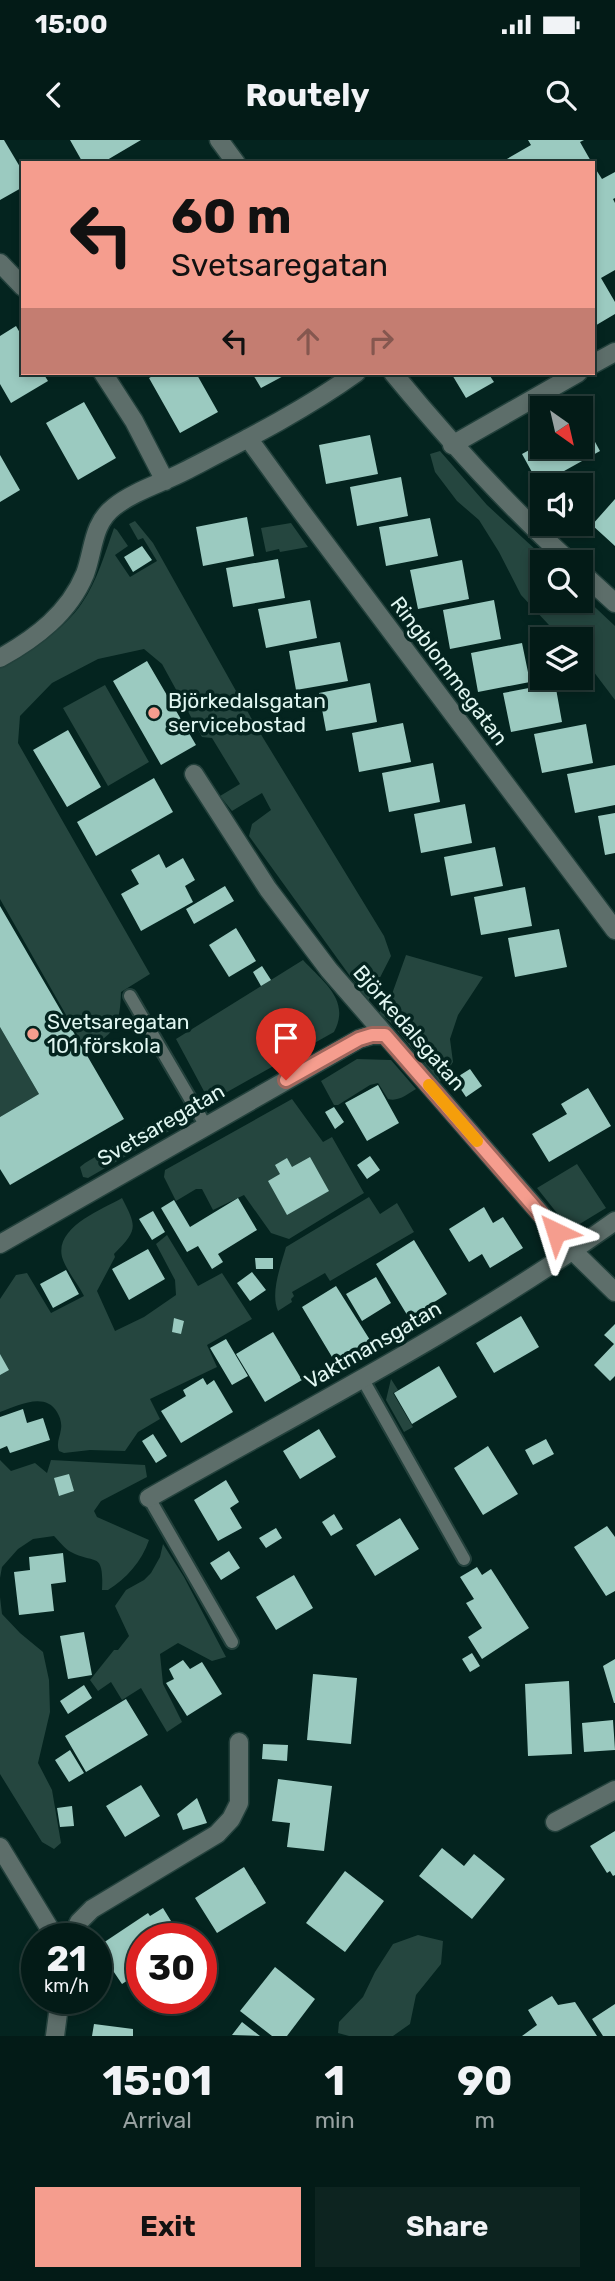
<!DOCTYPE html>
<html lang="en">
<head>
<meta charset="utf-8">
<style>
	body { margin:0; font-family:Rubik,sans-serif; background:#0d2420; color:#f1f3f6; height:100vh; display:flex; flex-direction:column; font-size:26px; white-space:nowrap }
	* { box-sizing:border-box; margin:0 }
	p { font-size:23px; color:#97a1a1 }
	.icon { flex:none; width:38px; height:38px; fill:none; stroke:currentColor; stroke-width:2; stroke-linecap:round; stroke-linejoin:round }
	.map { position:relative; height:1896px; overflow:hidden }
	.side { display:flex; flex-direction:column; background:#031b17; flex:1 }
	.side>* { flex:none }
	.hud { position:absolute; left:21px; top:21px; width:574px; height:214px; border-radius:0px; box-shadow:0 4px 10px #0003,0 0 0 2px #243936; background:#f59d8e; color:#111; overflow:hidden }
	.needle { width:46px; rotate:146deg }
	.buttons { position:absolute; left:530px; top:256px; display:grid; gap:14px }
	.buttons a { display:grid; place-items:center; width:63px; height:63px; border-radius:0px; background:#031b17; box-shadow:0 4px 10px #0003,0 0 0 2px #243936; font-size:35px }
	.speed { position:absolute; left:21px; top:1783px; display:flex; gap:14px; font-size:35px; font-weight:700; text-align:center }
	.speed>* { display:grid; place-content:center; width:91px; height:91px; border-radius:50%; background:#031b17; box-shadow:0 4px 10px #0003,0 0 0 2px #243936; line-height:1 }
	.speed small { font-size:18px; font-weight:400 }
	.speed .limit { border:10px solid #d22; background:#fff; color:#111 }
	.pin { position:absolute; display:grid; place-items:center; width:60px; height:60px; color:#fff; margin:-72px -30px; border-radius:50% 50% 50% 0; rotate:-45deg; box-shadow:0 0 7px #0007 }
	.pin .icon { rotate:45deg }
	.me { position:absolute; width:77px; margin:-38px; rotate:319deg; stroke-linejoin:round; filter:drop-shadow(0 0 5px #0008) }
	.turn { display:flex; align-items:center; gap:24px; height:147px; padding:0 35px; font-size:32px }
	.turn .icon { width:91px; height:91px; stroke-width:2.5 }
	.turn b { display:block; font-size:49px; line-height:60px }
	.lanes { display:flex; align-items:center; height:66px; padding:0 35px; background:#0003; justify-content:center; gap:35px; direction:ltr }
	.lanes .off { opacity:.35 }
	.eta { display:flex; justify-content:space-evenly; align-items:center; height:119px; text-align:center }
	.eta b { font-size:42px; font-weight:700; line-height:49px }
	.cta { display:flex; gap:14px; margin-top:auto; padding:14px 35px }
	.cta a { flex:1; height:80px; border-radius:0px; background:#f59d8e; color:#111; font-size:28px; font-weight:700; line-height:80px; text-align:center }
	.cta a+a { background:#0d2420; color:#f1f3f6 }
	.status { display:flex; justify-content:space-between; align-items:center; height:49px; padding:0 35px; background:#031b17; direction:ltr }
	.status svg { height:19px; fill:currentColor }
	header { display:flex; justify-content:space-between; align-items:center; height:91px; padding:0 35px; background:#031b17; font-size:32px; font-weight:700 }
	.map>svg:first-child { display:block }
</style>
</head>
<body>
<div class="status"><b>15:00</b><svg viewBox="0 0 49 12"><path d="M0 12V9h3v3zM5 12V6h3v6zM10 12V3h3v9zM15 12V0h3v12zM26 1h20v11H26zM47 4h2v5h-2z"/></svg></div>
<header><svg class="icon" aria-label="back" viewBox="0 0 24 24"><path d="M15 5l-7 7 7 7"/></svg>Routely<svg class="icon" aria-label="search" viewBox="0 0 24 24"><circle cx="10" cy="10" r="6"/><path d="M15 15l6 6"/></svg></header>
<div class="map">
<svg width="615" height="1896" viewBox="0 0 615 1896">
	<rect width="100%" height="100%" fill="#04241f"/>
	<path fill="#25463f" d="M440 311 487 365 549 422H542V460H581V454L615 486V560L581 515V499H562L521 455 499 412 479 380 457 361 435 332 430 314Z
		M135 381 153 403 254 583 384 796 391 816 368 861 249 696 252 684 271 670 262 653 232 671 220 656 240 644 212 598 202 597 162 524 144 509 98 519 52 543 20 576 18 603 150 834 121 852C120 886 115 893 86 910L0 759V527C29 512 63 491 82 463 97 441 105 413 114 388L117 390 128 406 115 415 130 437 157 421 143 398 138 400 129 384Z
		M291 383 308 407 280 412 279 409 266 412 261 388Z
		M105 545 149 622 108 646 63 568Z
		M406 815 483 837 458 875 450 899 453 922 440 942 390 882 379 873 392 854Z
		M303 820C323 842 351 860 334 892L213 960 206 955 176 899Z
		M0 887 39 954 0 977Z
		M357 919 391 920 416 949C407 954 399 962 388 959L378 943 370 945 338 965H334L321 941Z
		M292 959 323 1002 332 997 364 1053 289 1099 271 1093 244 1055 213 1070 202 1049H196L176 1061 164 1037 165 1030Z
		M175 971 184 974 186 980 183 983 88 1038 83 1037 80 1027 85 1023 168 973Z
		M577 1024 606 1068 578 1085 564 1082 537 1048Z
		M369 1057 380 1074 397 1063 414 1092 330 1141 325 1133 292 1152 294 1156 291 1159 292 1162 278 1171C270 1153 281 1125 286 1107Z
		M122 1058C137 1087 138 1090 114 1114L115 1117 97 1151 115 1191 144 1177 176 1155 175 1140 156 1104 167 1095 198 1146 222 1133 252 1179 207 1205 217 1227 150 1259 160 1279 138 1292 125 1311 90 1310 64 1313 59 1311C56 1303 60 1297 61 1289 62 1283 60 1277 57 1272 45 1251 17 1266 0 1272V1159L16 1135 27 1133 51 1173 84 1156C78 1144 66 1130 62 1117 55 1087 101 1070 122 1058Z
		M391 1239 398 1250 393 1253 413 1287 404 1292 386 1260Z
		M0 1320 11 1331 35 1323 47 1333 51 1320 145 1325 147 1337 101 1361 94 1371 97 1377 149 1400C142 1421 126 1439 108 1450H102C104 1410 95 1425 71 1412 65 1409 59 1401 54 1396L33 1399 18 1409 2 1427 0 1438Z
		M163 1404 184 1437 226 1517 212 1521 178 1503 160 1514 163 1544 182 1582 167 1592 141 1548 122 1560 111 1542 98 1551 90 1540 114 1510H118L129 1496 115 1466 126 1450 144 1440 151 1433 160 1417Z
		M0 1457 2 1474 20 1493 43 1512 49 1540 50 1572 38 1623 52 1650 61 1703 54 1709 42 1702 0 1634Z
		M418 1795 443 1801 441 1824 416 1855 410 1884 393 1896H349L338 1893 339 1882 363 1857 375 1832 393 1804Z"/>
	<path fill="#9bcac0" d="M0 0H4L23 32V47L0 60Z
		M70 0H141L102 23H83Z
		M528 0H584L580 2 592 23H500L531 5Z
		M593 25 602 39 615 32V58L613 59 615 63V130L601 138 615 162V174L593 187Z
		M16 186 23 198V233H43L48 241 11 263 0 244V196Z
		M158 233H196L218 272 180 293 149 238Z
		M252 233H289L261 248Z
		M451 233H488L494 242 466 258Z
		M84 262 116 318 78 340 46 283Z
		M583 280 600 311 539 345 522 314 542 303V306H581V281Z
		M370 295 378 334 326 344 319 305Z
		M0 315 20 350 0 362Z
		M401 337 408 376 357 386 350 347Z
		M615 359V406L592 385Z
		M247 377 254 416 203 426 196 387Z
		M430 378 438 416 386 426 379 387Z
		M142 406 152 420 133 432 124 417Z
		M278 419 285 458 233 467 226 428Z
		M462 420 469 459 418 469 410 430Z
		M310 460 317 498 266 508 258 469Z
		M494 460 501 499 450 509 443 470Z
		M340 502 348 541 296 550 289 511Z
		M522 503 530 542 478 552 471 513Z
		M147 521 196 605 161 625 113 541Z
		M370 543 377 582 326 591 319 553Z
		M555 543 562 582 511 592 503 553Z
		M403 583 411 622 359 632 352 593Z
		M586 584 593 623 542 633 534 594Z
		M68 590 101 647 67 667 33 610Z
		M433 623 440 662 389 672 382 633Z
		M615 625V665L575 673 567 634Z
		M154 638 173 672 96 716 77 682Z
		M465 664 472 703 421 713 414 674Z
		M615 673V713L605 715 598 676Z
		M495 707 503 746 451 756 444 717Z
		M159 714 166 728 183 718 195 740 185 746 193 762 141 791 121 754 139 744 131 730Z
		M225 746 234 761 194 784 186 769Z
		M525 747 532 786 481 795 474 757Z
		M0 766 124 979 10 1045 0 1029V977L39 954 0 887Z
		M236 788 256 821 229 837 209 805Z
		M559 789 567 827 515 837 508 798Z
		M262 826 271 840 261 846 253 832Z
		M470 929 482 946 466 957 454 939Z
		M378 945 399 983 367 1001 345 963Z
		M588 948 611 986 549 1022 532 994 567 974 561 964Z
		M334 967 344 982 335 989 325 972Z
		M370 1016 380 1030 367 1039 357 1025Z
		M310 1017 329 1051 287 1075 268 1041 280 1034 275 1025 287 1018 292 1027Z
		M238 1058 257 1090 218 1114 223 1122 212 1129 198 1106 187 1112 161 1068 174 1060 190 1087Z
		M484 1067 493 1083 503 1077 523 1108 490 1128 482 1114 469 1122 449 1089Z
		M153 1071 165 1092 152 1100 139 1079Z
		M414 1100 447 1154 409 1178 376 1124Z
		M148 1109 165 1139 129 1160 112 1129Z
		M255 1118H273V1129H256Z
		M66 1130 79 1154 53 1168 40 1144Z
		M252 1132 266 1150 250 1161 237 1143Z
		M376 1137 391 1163 362 1181 346 1154Z
		M336 1146 370 1200 335 1222 302 1167Z
		M521 1176 539 1207 494 1233 476 1203Z
		M174 1178 184 1181 181 1194 172 1192Z
		M615 1184V1236L610 1241 594 1225 614 1204 604 1195Z
		M273 1192 302 1240 265 1262 236 1214Z
		M226 1199 248 1236 232 1245 210 1208Z
		M0 1214 9 1230 0 1235Z
		M439 1226 457 1257 412 1284 394 1253Z
		M203 1238 207 1245 214 1240 233 1272 181 1303 161 1271 186 1256 183 1250Z
		M23 1269 27 1283 43 1278 50 1300 10 1313 7 1306 0 1309V1277Z
		M319 1289 336 1317 300 1339 283 1311Z
		M153 1294 167 1316 156 1323 142 1301Z
		M546 1299 554 1314 533 1325 525 1310Z
		M488 1306 518 1354 483 1375 454 1328Z
		M69 1334 74 1351 59 1356 54 1338Z
		M226 1340 239 1362 230 1368 242 1388 218 1401 194 1360Z
		M334 1374 343 1389 331 1396 322 1382Z
		M400 1378 419 1409 375 1436 356 1405Z
		M607 1386 615 1397V1451L606 1456 574 1407Z
		M276 1388 282 1398 266 1408 259 1398Z
		M229 1411 240 1428 221 1440 210 1423Z
		M63 1413 66 1442 51 1444 54 1471 19 1475 14 1432 30 1430 29 1417Z
		M477 1427 482 1435 491 1429 529 1488 482 1519 468 1497 482 1488 466 1463 474 1459 460 1437Z
		M294 1435 313 1468 276 1490 256 1457Z
		M84 1492 92 1535 68 1539 60 1496Z
		M472 1513 480 1526 470 1532 462 1519Z
		M615 1519V1563H614L603 1526Z
		M183 1520 190 1529 202 1522 222 1554 187 1576 166 1543 174 1539 169 1529Z
		M313 1534 357 1538 351 1604 307 1600Z
		M569 1541 572 1614 528 1616 525 1544Z
		M84 1545 92 1558 68 1574 60 1561Z
		M126 1559 148 1595 86 1632 65 1596Z
		M613 1580 615 1610 584 1612 582 1583Z
		M263 1604 288 1605 287 1621 262 1619Z
		M70 1610 84 1633 69 1642 55 1620Z
		M278 1639 332 1646 324 1711 287 1707 290 1683 272 1681Z
		M141 1645 160 1676 125 1697 106 1666Z
		M197 1658 207 1683 183 1690 177 1674Z
		M72 1666 74 1686 60 1687 57 1668Z
		M615 1691V1735L613 1736 610 1731 607 1733 590 1706Z
		M442 1708 464 1726 474 1714 505 1739 472 1779 419 1736Z
		M244 1727 266 1763 217 1793 195 1758Z
		M345 1731 384 1761 345 1812 306 1783Z
		M163 1768 179 1794 171 1799H142V1831L122 1844 97 1807 148 1773 150 1776Z
		M275 1827 315 1859 287 1896H272L240 1871Z
		M552 1856 558 1865 575 1862 597 1896H522L537 1885 528 1870Z
		M615 1864V1896H603L592 1879Z
		M242 1882 260 1896 232 1895Z
		M94 1884 133 1889V1896H92Z"/>
	<g fill="none" stroke-linecap="round" stroke-linejoin="round">
		<g stroke="#23413c" stroke-width="16">
			<path id="lane" d="M130 856 206 986
				M362 1238 464 1419
				M149 1358 232 1502"/>
		</g>
		<g stroke="#23413c" stroke-width="21">
			<path id="street" d="M219 0 236 23
				M0 123 23 147
				M593 224 615 212
				M103 233 134 281 165 341
				M393 233C449 301 504 362 570 422
				M248 298 301 371 615 790
				M452 305 578 233
				M581 432 615 463
				M0 518C36 498 69 473 85 434 94 410 92 384 114 367 134 351 162 343 185 331 243 301 303 271 356 233
				M194 634 268 749 329 830 573 1111 615 1152
				M0 1104 359 899 372 895H385
				M149 1358C306 1269 468 1186 615 1081
				M555 1682 615 1650
				M0 1707 56 1799
				M71 1799 79 1782 92 1769 217 1694 231 1679 239 1663V1602
				M55 1896 60 1858"/>
		</g>
		<use href="#lane" stroke="#5d6e6a" stroke-width="12"/>
		<use href="#street" stroke="#5d6e6a" stroke-width="18"/>
	</g>
	<g fill="none" stroke-linecap="round" stroke-linejoin="round">
		<g stroke="#9f665c" stroke-width="18">
			<path id="route" d="M286 940 359 899 372 895H385L556 1092"/>
		</g>
		<use href="#route" stroke="#f59d8e" stroke-width="12"/>
		<path stroke="#f59e0b" stroke-width="12" d="M429 945 477 1001"/>
	</g>
	<g fill="#f59d8e" stroke="#04241f" stroke-width="2.5">
		<circle cx="154" cy="573" r="7"/>
		<circle cx="33" cy="894" r="7"/>
	</g>
	<g text-anchor="middle" stroke-width="7" stroke-linejoin="round" paint-order="stroke">
		<g font-size="21" fill="#e0f6f1" stroke="#04241f">
			<text transform="translate(449 531) rotate(53)" y="7">Ringblommegatan</text>
			<text transform="translate(409 888) rotate(49)" y="7">Björkedalsgatan</text>
			<text transform="translate(161 985) rotate(-30)" y="7">Svetsaregatan</text>
			<text transform="translate(373 1205) rotate(-30)" y="7">Vaktmansgatan</text>
		</g>
		<g font-size="21" fill="#e0f6f1" stroke="#04241f" text-anchor="start">
			<text x="168" y="568">Björkedalsgatan<tspan x="168" dy="24">servicebostad</tspan></text>
			<text x="47" y="889">Svetsaregatan<tspan x="47" dy="24">101 förskola</tspan></text>
		</g>
	</g>
</svg>
<div class="buttons">
<a><svg class="needle" viewBox="-14 -14 28 28"><path d="M0-13l5 13h-10z" fill="#e53935"/><path d="M0 13l5-13h-10z" fill="#97a1a1"/></svg></a>
<a><svg class="icon" aria-label="sound" viewBox="0 0 24 24"><path d="M4 9h4l5-4v14l-5-4H4zM17 9q2 3 0 6"/></svg></a>
<a><svg class="icon" aria-label="search" viewBox="0 0 24 24"><circle cx="10" cy="10" r="6"/><path d="M15 15l6 6"/></svg></a>
<a><svg class="icon" aria-label="layers" viewBox="0 0 24 24"><path d="M12 4l9 5-9 5-9-5zM3 14l9 5 9-5"/></svg></a>
</div>
<div class="speed"><div>21<small>km/h</small></div><div class="limit">30</div></div>
<div class="pin" style="left:286px;top:940px;background:#d93025"><svg class="icon" aria-label="arrive" viewBox="0 0 24 24"><path d="M6 21V4h12l-3 4 3 4H6"/></svg></div>
<svg class="me" style="left:556px;top:1092px" viewBox="-20 -20 40 40"><path d="M0-17L14 15 0 8-14 15z" fill="#f59d8e" stroke="#fff" stroke-width="4"/></svg>
<div class="hud">
<div class="turn"><svg class="icon" aria-label="left" viewBox="0 0 24 24"><path d="M17 20v-9H6M10 6l-5 5 5 5"/></svg><div><b>60 m</b>Svetsaregatan</div></div>
<div class="lanes"><svg class="icon" aria-label="left" viewBox="0 0 24 24"><path d="M17 20v-9H6M10 6l-5 5 5 5"/></svg><svg class="icon off" aria-label="ahead" viewBox="0 0 24 24"><path d="M12 20V5M6 11l6-6 6 6"/></svg><svg class="icon off" aria-label="right" viewBox="0 0 24 24"><path d="M7 20v-9h11M14 6l5 5-5 5"/></svg></div>
</div>
</div>
<section class="side">
<div class="eta">
<div><b>15:01</b><p>Arrival</p></div>
<div><b>1</b><p>min</p></div>
<div><b>90</b><p>m</p></div>
</div>
<div class="cta"><a>Exit</a><a>Share</a></div>
</section>
</body>
</html>
